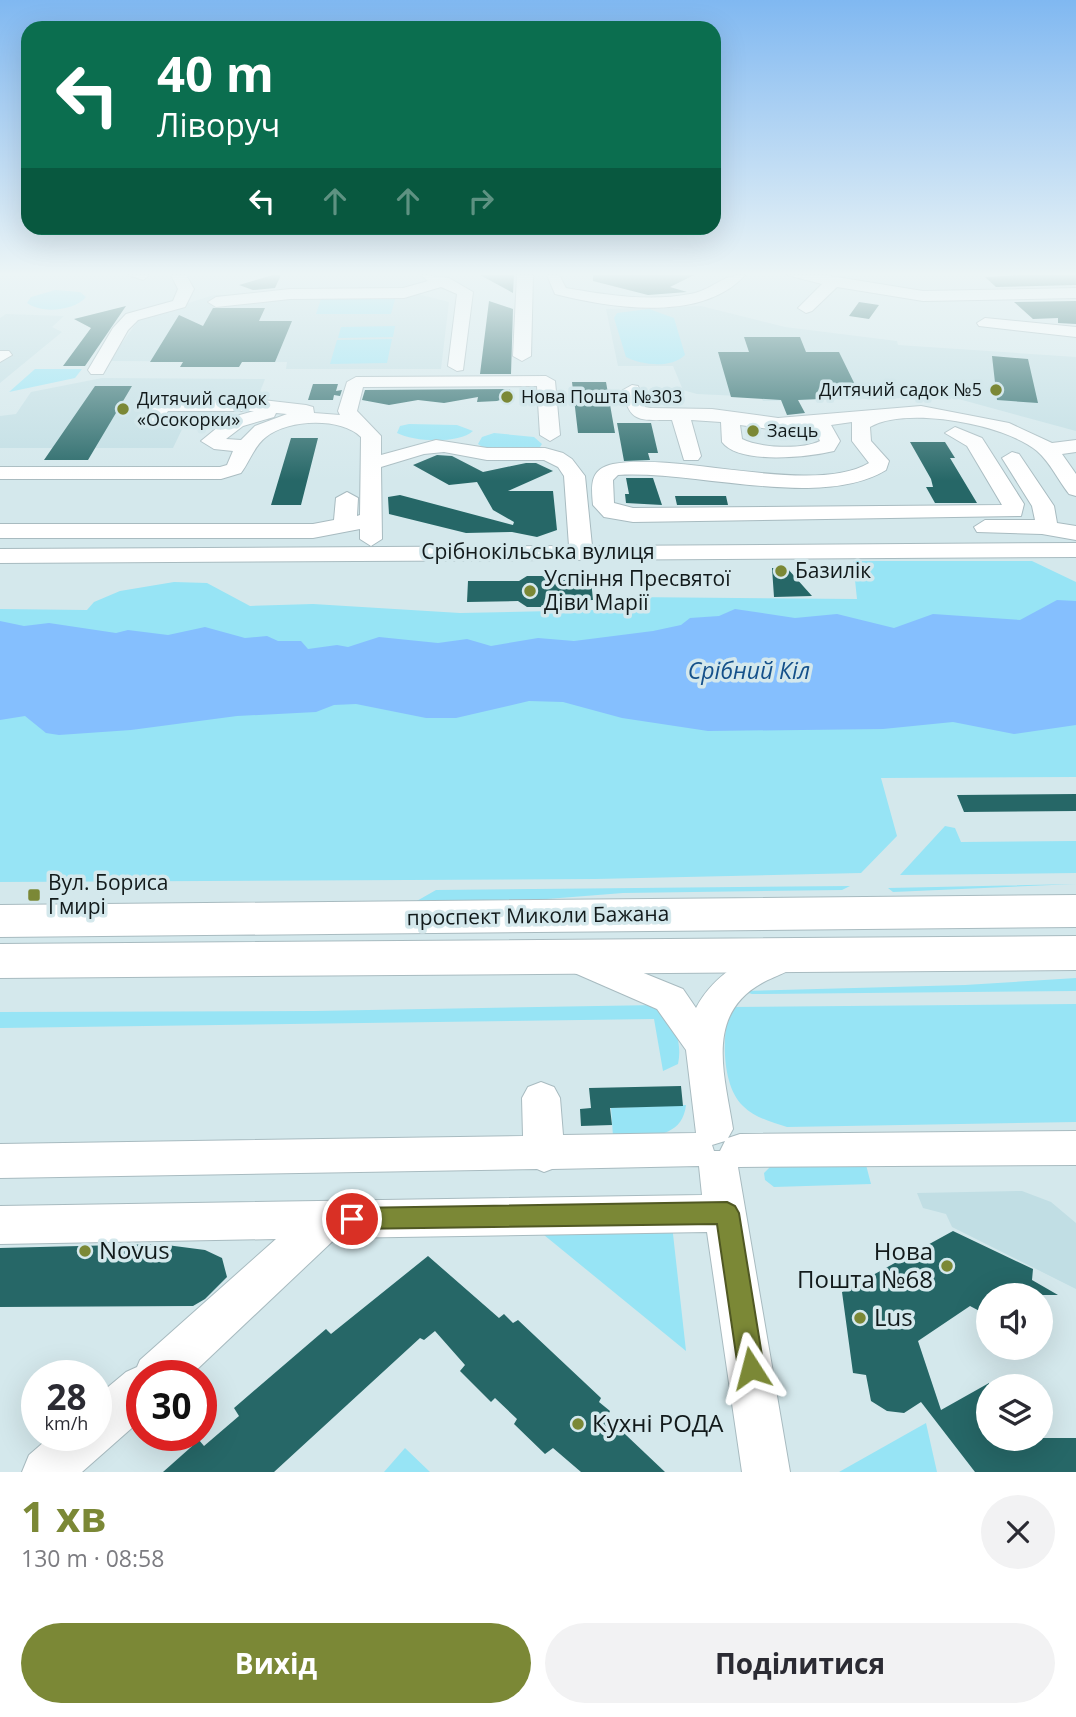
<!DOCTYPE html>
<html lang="uk">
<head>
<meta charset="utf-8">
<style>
	body { margin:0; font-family:"Open Sans",sans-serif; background:#f2f2f3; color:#2b2b33; height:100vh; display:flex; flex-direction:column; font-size:26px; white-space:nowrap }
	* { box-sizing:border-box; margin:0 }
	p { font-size:23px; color:#7c7c81 }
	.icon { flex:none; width:38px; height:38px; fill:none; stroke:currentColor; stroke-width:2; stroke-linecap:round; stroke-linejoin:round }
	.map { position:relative; height:1472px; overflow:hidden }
	.drawer { display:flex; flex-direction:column; background:#fff; flex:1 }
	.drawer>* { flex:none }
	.hud { position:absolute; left:21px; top:21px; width:700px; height:214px; border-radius:21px; box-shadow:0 7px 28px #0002; background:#0b6e4f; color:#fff; overflow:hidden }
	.controls { position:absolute; left:976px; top:1283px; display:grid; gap:14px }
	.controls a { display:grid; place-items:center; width:77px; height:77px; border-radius:50%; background:#fff; box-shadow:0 7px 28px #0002; font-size:35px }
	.speed { position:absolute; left:21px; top:1360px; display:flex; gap:14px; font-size:35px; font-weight:700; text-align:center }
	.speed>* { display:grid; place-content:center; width:91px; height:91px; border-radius:50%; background:#fff; box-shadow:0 7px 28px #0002; line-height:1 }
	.speed small { font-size:18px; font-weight:400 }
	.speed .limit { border:10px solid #d22; background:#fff; color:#111 }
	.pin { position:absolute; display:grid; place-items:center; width:60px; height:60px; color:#fff; margin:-30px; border:4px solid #fff; border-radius:50%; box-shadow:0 2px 7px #0007 }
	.me { position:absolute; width:77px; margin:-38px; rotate:351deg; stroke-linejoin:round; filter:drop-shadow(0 0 5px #0008) }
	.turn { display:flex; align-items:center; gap:24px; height:147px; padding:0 21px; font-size:32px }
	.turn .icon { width:91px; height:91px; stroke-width:2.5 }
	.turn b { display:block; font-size:49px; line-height:60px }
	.lanes { display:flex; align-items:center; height:66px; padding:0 21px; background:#0003; justify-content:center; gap:35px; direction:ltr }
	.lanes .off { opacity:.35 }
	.round { display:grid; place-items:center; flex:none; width:74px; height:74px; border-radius:37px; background:#f2f2f3 }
	.summary { display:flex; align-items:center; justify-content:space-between; height:119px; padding:0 21px }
	h1 { font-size:42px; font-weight:700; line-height:52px; color:#7b8836 }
	.cta { display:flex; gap:14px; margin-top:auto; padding:14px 21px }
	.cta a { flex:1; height:80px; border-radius:42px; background:#7b8836; color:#fff; font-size:28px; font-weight:700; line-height:80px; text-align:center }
	.cta a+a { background:#f2f2f3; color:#2b2b33 }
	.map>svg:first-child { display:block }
</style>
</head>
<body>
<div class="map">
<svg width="1076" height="1472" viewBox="0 0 1076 1472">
	<rect width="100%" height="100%" fill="#d4e8ec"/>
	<path fill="#c1dee4" d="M406 291 449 302 441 369H286L287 362 109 361 140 318 214 295Z
		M701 306 785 327 897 341 898 345 1076 357V431L933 392 899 388 906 398 763 401 761 397 697 394 683 390 673 366H618L606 309Z
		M6 314 64 316 52 327 62 332 0 383V318Z
		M102 378 265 379 256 402H229L222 419H187L173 448H0V416L16 414 31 392Z
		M1022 1191 1051 1202 1076 1223V1289L952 1227 946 1214 923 1208 917 1193Z"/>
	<path fill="#97e4f5" d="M55 290 80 292 86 297C74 311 42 314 27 303L31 297Z
		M321 299H395L391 314H316Z
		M649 309 674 318 685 355C671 369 642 365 626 357L614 318 617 313Z
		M395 326 393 337 338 338 341 327Z
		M392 339 387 363 330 364 337 340Z
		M35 369H82L75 378 9 392Z
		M409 424 457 425 473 431C459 444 414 442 397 433L400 426Z
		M494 433 534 437 542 444 538 450 484 448 478 444 482 437Z
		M853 561H1032L1076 582V777L881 778 897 836 861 873 595 879 0 882V609L87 610 94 602 120 591 174 582 207 583 250 606 313 604 460 613 597 610 629 597 857 599Z
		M945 826 955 828 961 842 1076 841V873L900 875Z
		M1076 884 893 892 888 888Z
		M850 886 842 890 623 893 547 899 415 902 436 890Z
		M1076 978V991L752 994 742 991 965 985Z
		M1076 1004V1122L787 1127C772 1122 755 1118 743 1106 721 1085 722 1034 730 1007Z
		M658 1005C673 1021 683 1041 678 1064L663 1071 654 1019 0 1028V1012L313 1011Z
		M686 1105C682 1142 642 1136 613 1136L611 1108Z
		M865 1161 871 1184 774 1187 765 1180 764 1173 771 1166Z
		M672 1225 686 1351 533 1226Z
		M926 1423 937 1472H839Z
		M405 1448 430 1472H384Z"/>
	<path fill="#85bffe" d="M1057 600 1076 601V725L1014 734 953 722 883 729 708 731 622 718 563 702 529 701 456 718H426L356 704 334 705 316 712 237 716 131 730 59 735 46 733 25 716 0 720V621L24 626 49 623 116 633 128 630 168 635 205 627 245 638 267 636 278 641H301L308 649 337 645 348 647 379 637 438 643 467 639 491 646 538 638 574 641 653 631 681 625 690 618 719 616 735 609 795 618 837 614 894 628 933 614 1020 620Z"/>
	<path fill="#266767" d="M273 275H281L275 288 253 290 239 285Z
		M480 275H514L513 293Z
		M593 275H694L670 287 687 292 648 295 593 281Z
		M1021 275H1076V285L996 287 985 277Z
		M489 301 513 309 511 374H480Z
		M1076 301V324L1058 323V318L1033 319 1014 302Z
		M859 302 879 305 869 319 849 316Z
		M126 306 85 366H63L91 328 74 319Z
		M213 308H265L259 321H292L275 362H242L239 367H180L183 362H150L179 315 203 326Z
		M744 337H800L806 352H839L861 397 798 400 805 413 787 415 781 400 731 397 718 352H749Z
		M992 356 1028 359 1038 403 997 400Z
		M572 382H606L615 433H578Z
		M313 384H338L336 391 342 390 340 396 334 395 333 400H308Z
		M95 386H132L88 460H44Z
		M510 389 509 397 497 401 477 402 478 397 444 403 418 400 389 405 362 400 365 390Z
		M617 423H651L658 453H648L650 460 624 461Z
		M291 438H318L301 505H271Z
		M910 442H945L955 458H950L977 503H935L926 487H933L931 479Z
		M437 455 452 456 483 472 526 463H536L553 471 508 491H553L557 530 537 537 512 532 466 533 389 514 388 497 400 495 513 525 514 522 493 510 477 482 449 485 413 465Z
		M626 478H653L662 505 626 503 625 494H629Z
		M675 496H726L728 505H677Z
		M772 568H787L812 596 774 597Z
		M527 576H542L550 580H591L593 600 553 601 543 607H527L518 601 467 602 468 581H519Z
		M1076 794V811L964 812 957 795Z
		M681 1086 683 1106 610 1108 612 1125 581 1126 580 1109 591 1108 589 1088Z
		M953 1231 1033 1269 1032 1280 1058 1295H989V1316L970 1306 918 1341 941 1410 989 1383V1438H1076V1472H975L921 1402 904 1413 887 1411 871 1401 866 1375 853 1373 842 1292Z
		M159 1244 205 1250 222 1258 227 1277 205 1299 193 1306 0 1307V1248Z
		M428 1256 499 1318 504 1314 513 1323 518 1320 601 1398 599 1402 610 1411 607 1417 665 1472H581L553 1448 545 1454 514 1424 517 1419 495 1398 491 1402 460 1371 465 1365 435 1331 424 1340 420 1338 274 1472H163L199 1440 204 1446 239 1416 234 1408 326 1329 331 1334Z"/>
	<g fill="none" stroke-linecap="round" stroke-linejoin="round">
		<g stroke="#a8bbc0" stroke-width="2">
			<path id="minor" d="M128 275H150L143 280Z
				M171 275H186L194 289 185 307 138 320 128 330 103 374H91L88 370 113 328 126 314 173 301 178 289Z
				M421 275 449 278 473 292 463 370 457 371 448 366 457 294 441 287 404 298 290 299 216 307 208 302 216 297 290 289 403 288 428 281Z
				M517 275H533L531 356 522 361 513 356Z
				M547 275H559L566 288C606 295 650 302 690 294 714 290 719 275 745 275 702 323 610 308 555 294Z
				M787 275H824L923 291 1076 288V298L923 301 837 287 812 311 806 313 798 308 822 284Z
				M985 318 1076 327V337L979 326 977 323Z
				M0 351H9L12 355 0 362Z
				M546 376 555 381 560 435 550 441 540 435 537 386 363 387 357 411 381 436V455L436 440 487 448H545L563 453 572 459 585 476 592 546 1076 543V557L0 563V549L569 546 564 476 558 467 544 460H487L444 452 424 454 381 467 382 539 371 546 360 539V529L313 538H0V524H313L334 520 336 498 347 492 358 498 357 516 360 515 361 437C341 417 288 419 266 437 254 446 250 461 241 473L221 479H0V467H220L227 465 233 451 214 449 201 441 229 418 254 411H168L159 424H145L142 420 155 401 254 399 306 405 313 407 314 413 340 415 338 411 347 382 356 377ZM276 413 287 414 255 426 241 440 226 439 243 426 274 417Z
				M632 385 638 386 645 407 651 408 712 409 778 418 921 406 1009 423 1052 443 1076 440V452L1062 454 1076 474V496L1069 494C1058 480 1050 462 1037 451 1005 424 906 406 870 427L871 441 889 461 886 470C821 510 694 470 618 475L613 480 614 503 633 508 1002 505 967 446 945 433 955 427 982 438 1024 504 1021 516 633 522 604 517 593 505C591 484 590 469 613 464 679 452 813 496 869 463L852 441V422L831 425 840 441 834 451C809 457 739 465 722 442L721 422 691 420 701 456 698 460H684L672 420C641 420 629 424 623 390ZM740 425 778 430 813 426 820 441C802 450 760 448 742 439Z
				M1012 452 1019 454 1054 506 1057 523 1076 526V540L1042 534 977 532 974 527 985 520H1035L1032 506 1002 458Z
				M789 942 801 946 806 955C797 970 777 975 762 983 704 1015 725 1076 733 1129L728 1138 740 1134 1076 1131V1165L738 1167 790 1472H742L707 1232 336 1238 190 1376H142V1419L82 1472H22L29 1455 52 1435H96V1397L126 1372 137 1367 140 1360 276 1239 0 1244V1206L702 1195 699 1166 552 1169 544 1172 537 1169 0 1178V1144L523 1136 522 1098 528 1087 541 1082 554 1087 560 1098 563 1135 696 1133 686 1050 657 1009 563 968 558 959 563 950 575 946 587 950 683 989 696 1008C715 972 751 954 789 942ZM725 1141 720 1151H714L712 1145Z"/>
		</g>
		<g stroke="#a8bbc0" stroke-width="2">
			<path id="highway" d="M1076 895V927L0 937V905Z
				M1076 936V970L0 978V944Z"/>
		</g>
		<use href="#minor" fill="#fff" fill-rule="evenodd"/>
		<use href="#highway" fill="#fff" fill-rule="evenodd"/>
	</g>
	<linearGradient id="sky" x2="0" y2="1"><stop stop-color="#80b8f1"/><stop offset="0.57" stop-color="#ecf5f6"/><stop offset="1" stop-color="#ecf5f6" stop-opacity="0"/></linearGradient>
	<rect width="1076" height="481" fill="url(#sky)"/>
	<path fill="#7b8836" stroke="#505823" stroke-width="2" d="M727 1202 735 1206 739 1213 764 1368 760 1377 751 1381 741 1377 738 1368 717 1224 352 1229 344 1226 340 1219 344 1211 352 1208Z"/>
	<g fill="#7b8836" stroke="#d4e8ec" stroke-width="2.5">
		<circle cx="996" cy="390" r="7"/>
		<circle cx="507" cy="397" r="7"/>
		<circle cx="123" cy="409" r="7"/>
		<circle cx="753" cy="431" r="7"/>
		<circle cx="781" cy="571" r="7"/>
		<circle cx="530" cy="591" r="7"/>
		<rect x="27" y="888" width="14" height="14" rx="3.5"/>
		<circle cx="85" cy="1251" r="7"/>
		<circle cx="947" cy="1266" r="7"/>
		<circle cx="860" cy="1318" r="7"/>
		<circle cx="578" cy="1424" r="7"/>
	</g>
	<g text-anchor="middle" stroke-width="7" stroke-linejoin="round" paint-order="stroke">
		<g font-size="18" fill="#121a1b" stroke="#d4e8ec" text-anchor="start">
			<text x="982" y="396" text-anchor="end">Дитячий садок №5</text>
			<text x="521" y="403">Нова Пошта №303</text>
			<text x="137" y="405">Дитячий садок<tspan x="137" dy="21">«Осокорки»</tspan></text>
			<text x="767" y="437">Заєць</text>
		</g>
		<g font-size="21" fill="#121a1b" stroke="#d4e8ec">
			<text x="538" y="559">Срібнокільська вулиця</text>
			<text transform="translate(538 916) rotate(-1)" y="7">проспект Миколи Бажана</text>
		</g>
		<g font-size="21" fill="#121a1b" stroke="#d4e8ec" text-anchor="start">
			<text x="795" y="578">Базилік</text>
			<text x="544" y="586">Успіння Пресвятої<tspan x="544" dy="24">Діви Марії</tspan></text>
			<text x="48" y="890">Вул. Бориса<tspan x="48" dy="24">Гмирі</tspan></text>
		</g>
		<g font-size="23" font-style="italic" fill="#15518a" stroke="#d4e8ec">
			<text x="749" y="679">Срібний Кіл</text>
		</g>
		<g font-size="24" fill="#121a1b" stroke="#d4e8ec" text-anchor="start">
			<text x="99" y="1259">Novus</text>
			<text x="933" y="1260" text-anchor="end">Нова<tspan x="933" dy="28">Пошта №68</tspan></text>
			<text x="874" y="1326">Lus</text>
			<text x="592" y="1432">Кухні РОДА</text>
		</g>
	</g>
</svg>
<div class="controls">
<a><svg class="icon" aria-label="sound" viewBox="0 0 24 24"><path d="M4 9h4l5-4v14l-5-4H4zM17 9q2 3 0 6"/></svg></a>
<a><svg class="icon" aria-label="layers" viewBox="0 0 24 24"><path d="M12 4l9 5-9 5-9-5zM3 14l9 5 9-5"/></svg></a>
</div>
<div class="speed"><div>28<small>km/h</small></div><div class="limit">30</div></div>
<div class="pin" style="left:352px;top:1219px;background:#d93025"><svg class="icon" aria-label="arrive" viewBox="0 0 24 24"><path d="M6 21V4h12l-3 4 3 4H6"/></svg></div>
<svg class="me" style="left:751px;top:1368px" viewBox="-20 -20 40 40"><path d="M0-17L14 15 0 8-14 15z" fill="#7b8836" stroke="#fff" stroke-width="4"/></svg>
<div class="hud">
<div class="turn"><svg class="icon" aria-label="left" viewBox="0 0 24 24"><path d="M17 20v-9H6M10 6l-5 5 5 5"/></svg><div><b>40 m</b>Ліворуч</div></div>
<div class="lanes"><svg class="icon" aria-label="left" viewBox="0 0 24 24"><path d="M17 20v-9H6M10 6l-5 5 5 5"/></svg><svg class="icon off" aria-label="ahead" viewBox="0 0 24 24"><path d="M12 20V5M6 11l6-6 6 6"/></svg><svg class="icon off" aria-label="ahead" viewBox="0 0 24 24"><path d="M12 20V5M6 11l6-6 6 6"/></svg><svg class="icon off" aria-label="right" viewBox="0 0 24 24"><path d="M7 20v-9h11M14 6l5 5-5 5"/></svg></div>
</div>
</div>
<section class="drawer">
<div class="summary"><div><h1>1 хв</h1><p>130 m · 08:58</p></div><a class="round"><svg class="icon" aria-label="close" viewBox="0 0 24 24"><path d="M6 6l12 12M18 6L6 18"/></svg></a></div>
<div class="cta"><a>Вихід</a><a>Поділитися</a></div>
</section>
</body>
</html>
